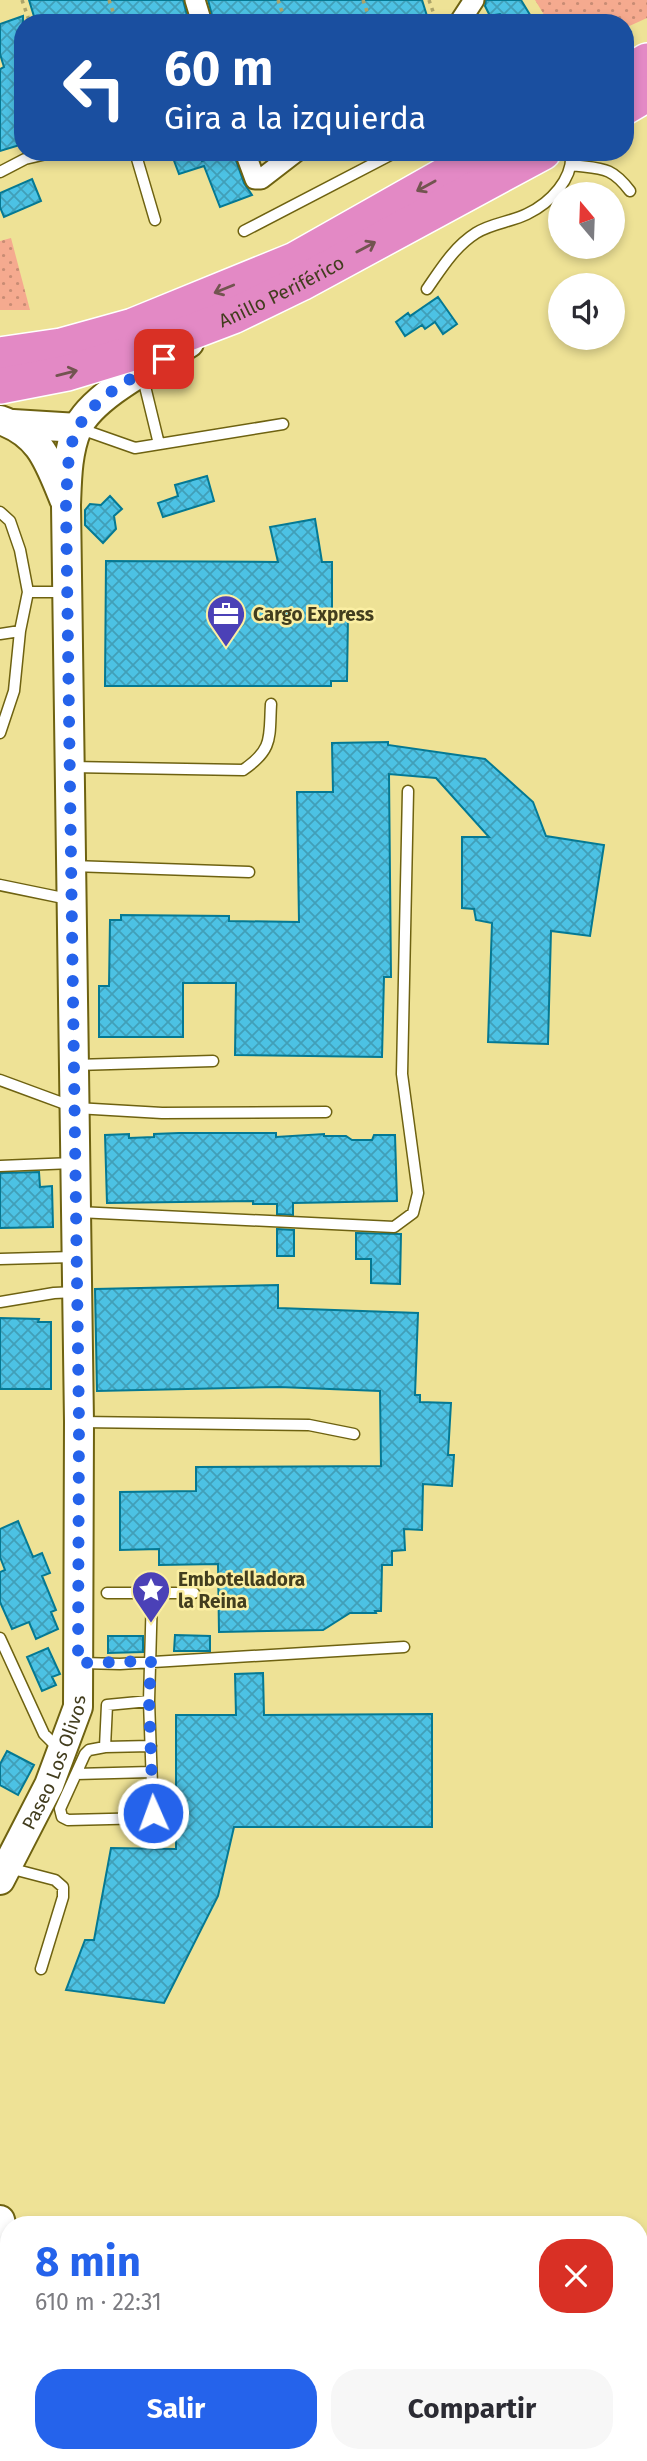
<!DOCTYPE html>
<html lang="es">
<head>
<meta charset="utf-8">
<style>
	body { margin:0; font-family:"Fira Sans",sans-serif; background:#f7f7f7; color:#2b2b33; height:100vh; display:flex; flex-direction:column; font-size:26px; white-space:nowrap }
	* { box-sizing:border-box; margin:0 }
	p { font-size:23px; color:#7c7c81 }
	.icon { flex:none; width:38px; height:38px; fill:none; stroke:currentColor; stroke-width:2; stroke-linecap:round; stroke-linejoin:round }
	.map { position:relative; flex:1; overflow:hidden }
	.panel { position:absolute; left:0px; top:2216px; width:648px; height:247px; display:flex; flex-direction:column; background:#fff; border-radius:28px 28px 0 0; box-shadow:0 4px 10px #0003 }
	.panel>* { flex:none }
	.guide { position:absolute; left:14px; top:14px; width:620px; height:147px; border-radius:28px; box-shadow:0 4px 10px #0003; background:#1a4fa0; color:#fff; overflow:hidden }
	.needle { width:46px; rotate:341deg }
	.tools { position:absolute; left:548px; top:182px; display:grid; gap:14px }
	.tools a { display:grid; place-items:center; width:77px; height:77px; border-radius:50%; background:#fff; box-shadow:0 4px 10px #0003; font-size:35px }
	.pin { position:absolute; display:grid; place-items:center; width:60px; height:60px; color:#fff; margin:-30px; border-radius:14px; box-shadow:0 4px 10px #0006 }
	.me { position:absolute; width:77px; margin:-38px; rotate:358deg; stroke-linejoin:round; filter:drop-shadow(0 0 5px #0008) }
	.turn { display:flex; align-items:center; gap:24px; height:147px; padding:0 35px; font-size:32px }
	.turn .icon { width:91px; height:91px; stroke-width:2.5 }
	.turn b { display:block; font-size:49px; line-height:60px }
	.round { display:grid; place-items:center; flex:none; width:74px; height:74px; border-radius:28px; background:#f7f7f7 }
	.headline { display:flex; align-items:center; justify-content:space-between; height:119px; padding:0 35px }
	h1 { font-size:42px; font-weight:700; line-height:52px; color:#2563eb }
	.primary-button { display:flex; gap:14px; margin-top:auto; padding:14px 35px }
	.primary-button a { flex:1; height:80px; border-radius:28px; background:#2563eb; color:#fff; font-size:28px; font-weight:700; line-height:80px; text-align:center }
	.primary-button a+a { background:#f7f7f7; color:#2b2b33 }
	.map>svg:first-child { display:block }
</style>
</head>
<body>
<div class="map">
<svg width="647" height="2461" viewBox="0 0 647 2461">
	<defs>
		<pattern id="grass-dots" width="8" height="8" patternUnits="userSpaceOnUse" patternTransform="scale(1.75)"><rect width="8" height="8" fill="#f5aa8f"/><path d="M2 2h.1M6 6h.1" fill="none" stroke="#c88c74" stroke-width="1.8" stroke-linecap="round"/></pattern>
		<pattern id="building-cross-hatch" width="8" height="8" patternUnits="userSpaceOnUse" patternTransform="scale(1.75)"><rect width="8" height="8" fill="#4cc2e4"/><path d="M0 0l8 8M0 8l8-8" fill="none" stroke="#419fb8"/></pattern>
	</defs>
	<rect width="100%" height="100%" fill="#eee296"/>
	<path fill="url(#grass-dots)" d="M535 0H647V18L625 28V23H549Z
		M11 238 30 310H0V241Z"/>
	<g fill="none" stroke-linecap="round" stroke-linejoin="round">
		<path stroke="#4dcf94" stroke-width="5" d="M0 2374 9 2375
			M178 2454 182 2461"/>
	</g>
	<path fill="url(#building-cross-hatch)" stroke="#057993" stroke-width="2" d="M29 0H183L189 23H72L71 18 57 23H36Z
		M208 0H422L427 16 422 18 424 23H214Z
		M486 0H521L535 23H506L505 17 500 14 495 15 492 20 485 6Z
		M23 16V144L0 151V69L4 67 0 54V24Z
		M192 152H199L202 161 233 152 244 183 252 195 220 207 204 166 179 174 173 158Z
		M32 179 41 201 4 217 0 207V193Z
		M438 297 457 324 443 334 435 322 425 329 422 325 405 336 396 322 408 313 410 316Z
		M207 476 214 501 163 517 158 503 178 496 175 485Z
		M110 496 122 509 114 516 116 529 103 543 85 525V510L90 504 101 505Z
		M315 519 322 562H332V615H348L347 681H331V686H105L106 561 278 562 270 527Z
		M388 742V745L485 759 533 802 546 836 604 845 590 936 551 931 548 1044 488 1042 492 923 476 920 474 909 462 908V837H489L436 778 389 774 391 977H384L382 1057 235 1055 236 983H183V1037H99V986H109L110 920H121V915L229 916V921L299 922 297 792H333L332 743Z
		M179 1133H276V1137L324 1134V1136H346L352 1140H372L374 1135H395L397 1201 293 1203V1215L277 1214V1204H253V1201L107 1203 105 1135 129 1134V1138L154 1137V1134Z
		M39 1172 40 1187 52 1186 53 1227 0 1228V1173Z
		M277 1229 294 1230V1256H277Z
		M356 1233 401 1234 400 1284 371 1283V1259H356Z
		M278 1285V1308L418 1313 415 1395H420V1402L451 1403 448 1455H454L452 1486 423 1484 422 1530 404 1529 405 1550 392 1551V1565H382L381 1611H375L376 1613H350L323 1630 219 1632 218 1564 159 1565V1549L120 1550V1492L196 1491V1467L381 1466 380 1391 279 1387 97 1391 95 1289Z
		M0 1318 39 1319 38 1322H51V1389H0Z
		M18 1521 33 1557 42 1553 50 1573 42 1576 56 1610 51 1612 58 1629 36 1639 29 1622 12 1629 0 1602V1572L5 1570 0 1557V1529Z
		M175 1635 210 1636V1651H174Z
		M108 1636H143V1652L108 1653Z
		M48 1648 60 1674 52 1677 56 1685 42 1691 27 1657Z
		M263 1673 264 1715 432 1714V1827H234L218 1896 164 2003 66 1990 85 1940H94L111 1848 176 1849V1715H236L235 1674Z
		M7 1751 34 1765 18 1795 0 1785V1764Z"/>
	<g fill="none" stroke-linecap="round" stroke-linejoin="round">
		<g stroke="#6e6211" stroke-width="13">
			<path id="lane" d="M499 21V23
				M135 152 155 220
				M572 165C602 169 611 166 630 191
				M0 172 25 159 55 152
				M244 231 396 152
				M427 289C441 269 454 247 476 233 492 223 511 222 527 214 550 203 574 179 571 152
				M142 374 159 444
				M81 429 135 448 283 424
				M0 512 10 521 20 550 28 592 20 631 14 691 0 733
				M28 592H63
				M0 634 20 631
				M71 767 243 770C274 749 269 737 271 704
				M72 866 249 872
				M0 885 68 899
				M76 1065 213 1061
				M0 1080 76 1108 162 1113 326 1112
				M0 1166 73 1163
				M78 1212 394 1227 413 1213 418 1193 402 1074 408 791
				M0 1259 73 1257
				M0 1302 54 1293 76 1292
				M80 1422 309 1425 354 1434
				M107 1593H194
				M0 1638 44 1734 59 1749
				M82 1663 120 1664 404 1647
				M149 1701 107 1705 105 1747 89 1750 85 1754 60 1809 62 1817 68 1820 151 1818 153 1813 149 1701 152 1594
				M105 1747 151 1746
				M76 1774 151 1772
				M9 1868 55 1880 63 1887V1897L41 1969"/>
		</g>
		<g stroke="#6e6211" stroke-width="23">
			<path id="street" d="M195 0 202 23
				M459 23 474 0
				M245 152 255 179H261L296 152"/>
		</g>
		<g stroke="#6e6211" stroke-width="32">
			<g id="secondary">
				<path d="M0 420C41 434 49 463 64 499"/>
				<path d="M13 424 78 428"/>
				<path id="s1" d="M0 1880 49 1785 78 1707 79 1422 66 505C67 480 67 453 77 429 92 395 156 364 189 343"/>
				<path d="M0 2220 9 2256"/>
				<path d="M0 2297 9 2280"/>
			</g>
		</g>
		<g stroke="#fff" stroke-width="38">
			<g id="highway">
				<path d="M625 74 647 61"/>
				<path d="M625 107 647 94"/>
				<path d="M0 355 61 346 133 326 295 260 486 152"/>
				<path id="s2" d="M0 386 67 373 149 348 233 316 301 283 543 152"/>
			</g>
		</g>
		<path stroke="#ada469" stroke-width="3.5" stroke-dasharray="3.5 5" stroke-linecap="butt" d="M22 0 30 23
			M109 0 117 23
			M278 0 286 23
			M363 0 371 23
			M429 0 437 23
			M164 152 166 158 183 152"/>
		<use href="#lane" stroke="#fff" stroke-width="10"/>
		<use href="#street" stroke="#fff" stroke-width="19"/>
		<use href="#secondary" stroke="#fff" stroke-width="28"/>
		<use href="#highway" stroke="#e389c5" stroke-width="35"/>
	</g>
	<defs><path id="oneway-shaft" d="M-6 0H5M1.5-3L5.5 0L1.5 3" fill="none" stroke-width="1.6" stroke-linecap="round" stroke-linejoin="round" transform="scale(1.75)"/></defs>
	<g stroke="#725450">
		<use href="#oneway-shaft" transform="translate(426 186) rotate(151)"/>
		<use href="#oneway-shaft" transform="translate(366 247) rotate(-28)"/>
		<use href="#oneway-shaft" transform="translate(224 289) rotate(158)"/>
		<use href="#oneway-shaft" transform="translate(67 373) rotate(-14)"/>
	</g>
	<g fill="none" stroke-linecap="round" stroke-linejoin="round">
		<path stroke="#2563eb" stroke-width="12" stroke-dasharray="0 21.6" d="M153 1813 149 1701 151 1661 78 1663 79 1422 66 505C67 487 67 469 70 451 79 402 126 383 164 359"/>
	</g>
	<defs>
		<g id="office-pin" transform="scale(2.0125)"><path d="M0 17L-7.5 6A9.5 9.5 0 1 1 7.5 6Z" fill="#4b41b7" stroke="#fbefa3"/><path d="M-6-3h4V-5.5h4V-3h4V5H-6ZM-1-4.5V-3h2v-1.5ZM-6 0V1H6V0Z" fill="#fff"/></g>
		<g id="sight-pin" transform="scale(2.0125)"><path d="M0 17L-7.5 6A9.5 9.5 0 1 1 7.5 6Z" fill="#4b41b7" stroke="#fbefa3"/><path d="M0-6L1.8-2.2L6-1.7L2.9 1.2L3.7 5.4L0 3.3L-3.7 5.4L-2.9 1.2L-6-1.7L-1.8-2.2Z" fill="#fff"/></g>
	</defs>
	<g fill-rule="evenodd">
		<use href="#office-pin" x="226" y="614"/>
		<use href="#sight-pin" x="151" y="1590"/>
	</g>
	<g text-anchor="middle" stroke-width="5" stroke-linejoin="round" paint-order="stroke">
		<g font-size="19" fill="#423d1e" stroke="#fbefa3">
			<text dy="7" stroke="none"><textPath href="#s2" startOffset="298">Anillo Periférico</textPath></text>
			<text dy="7" stroke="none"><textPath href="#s1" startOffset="130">Paseo Los Olivos</textPath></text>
		</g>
		<g font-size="19" font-weight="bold" fill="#423d1e" stroke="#fbefa3" text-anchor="start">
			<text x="253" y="621">Cargo Express</text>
			<text x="178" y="1586">Embotelladora<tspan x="178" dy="22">la Reina</tspan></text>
		</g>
	</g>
</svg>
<div class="tools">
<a><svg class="needle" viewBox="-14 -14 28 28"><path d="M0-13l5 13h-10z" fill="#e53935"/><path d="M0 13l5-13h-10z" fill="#7c7c81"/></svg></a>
<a><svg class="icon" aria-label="sound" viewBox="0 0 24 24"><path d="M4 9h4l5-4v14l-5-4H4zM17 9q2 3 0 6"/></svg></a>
</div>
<div class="pin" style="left:164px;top:359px;background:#d93025"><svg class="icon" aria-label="arrive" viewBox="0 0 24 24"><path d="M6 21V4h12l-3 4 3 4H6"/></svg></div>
<svg class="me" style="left:153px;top:1813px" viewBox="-20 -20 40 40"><circle r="17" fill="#2563eb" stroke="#fff" stroke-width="3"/><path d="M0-11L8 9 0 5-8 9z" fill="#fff"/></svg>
<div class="guide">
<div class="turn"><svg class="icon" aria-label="left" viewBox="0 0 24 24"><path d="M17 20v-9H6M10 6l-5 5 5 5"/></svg><div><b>60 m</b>Gira a la izquierda</div></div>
</div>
<section class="panel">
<div class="headline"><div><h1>8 min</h1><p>610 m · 22:31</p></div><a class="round" style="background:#d93025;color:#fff"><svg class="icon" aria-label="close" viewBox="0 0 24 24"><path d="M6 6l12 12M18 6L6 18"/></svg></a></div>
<div class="primary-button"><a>Salir</a><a>Compartir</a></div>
</section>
</div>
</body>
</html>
